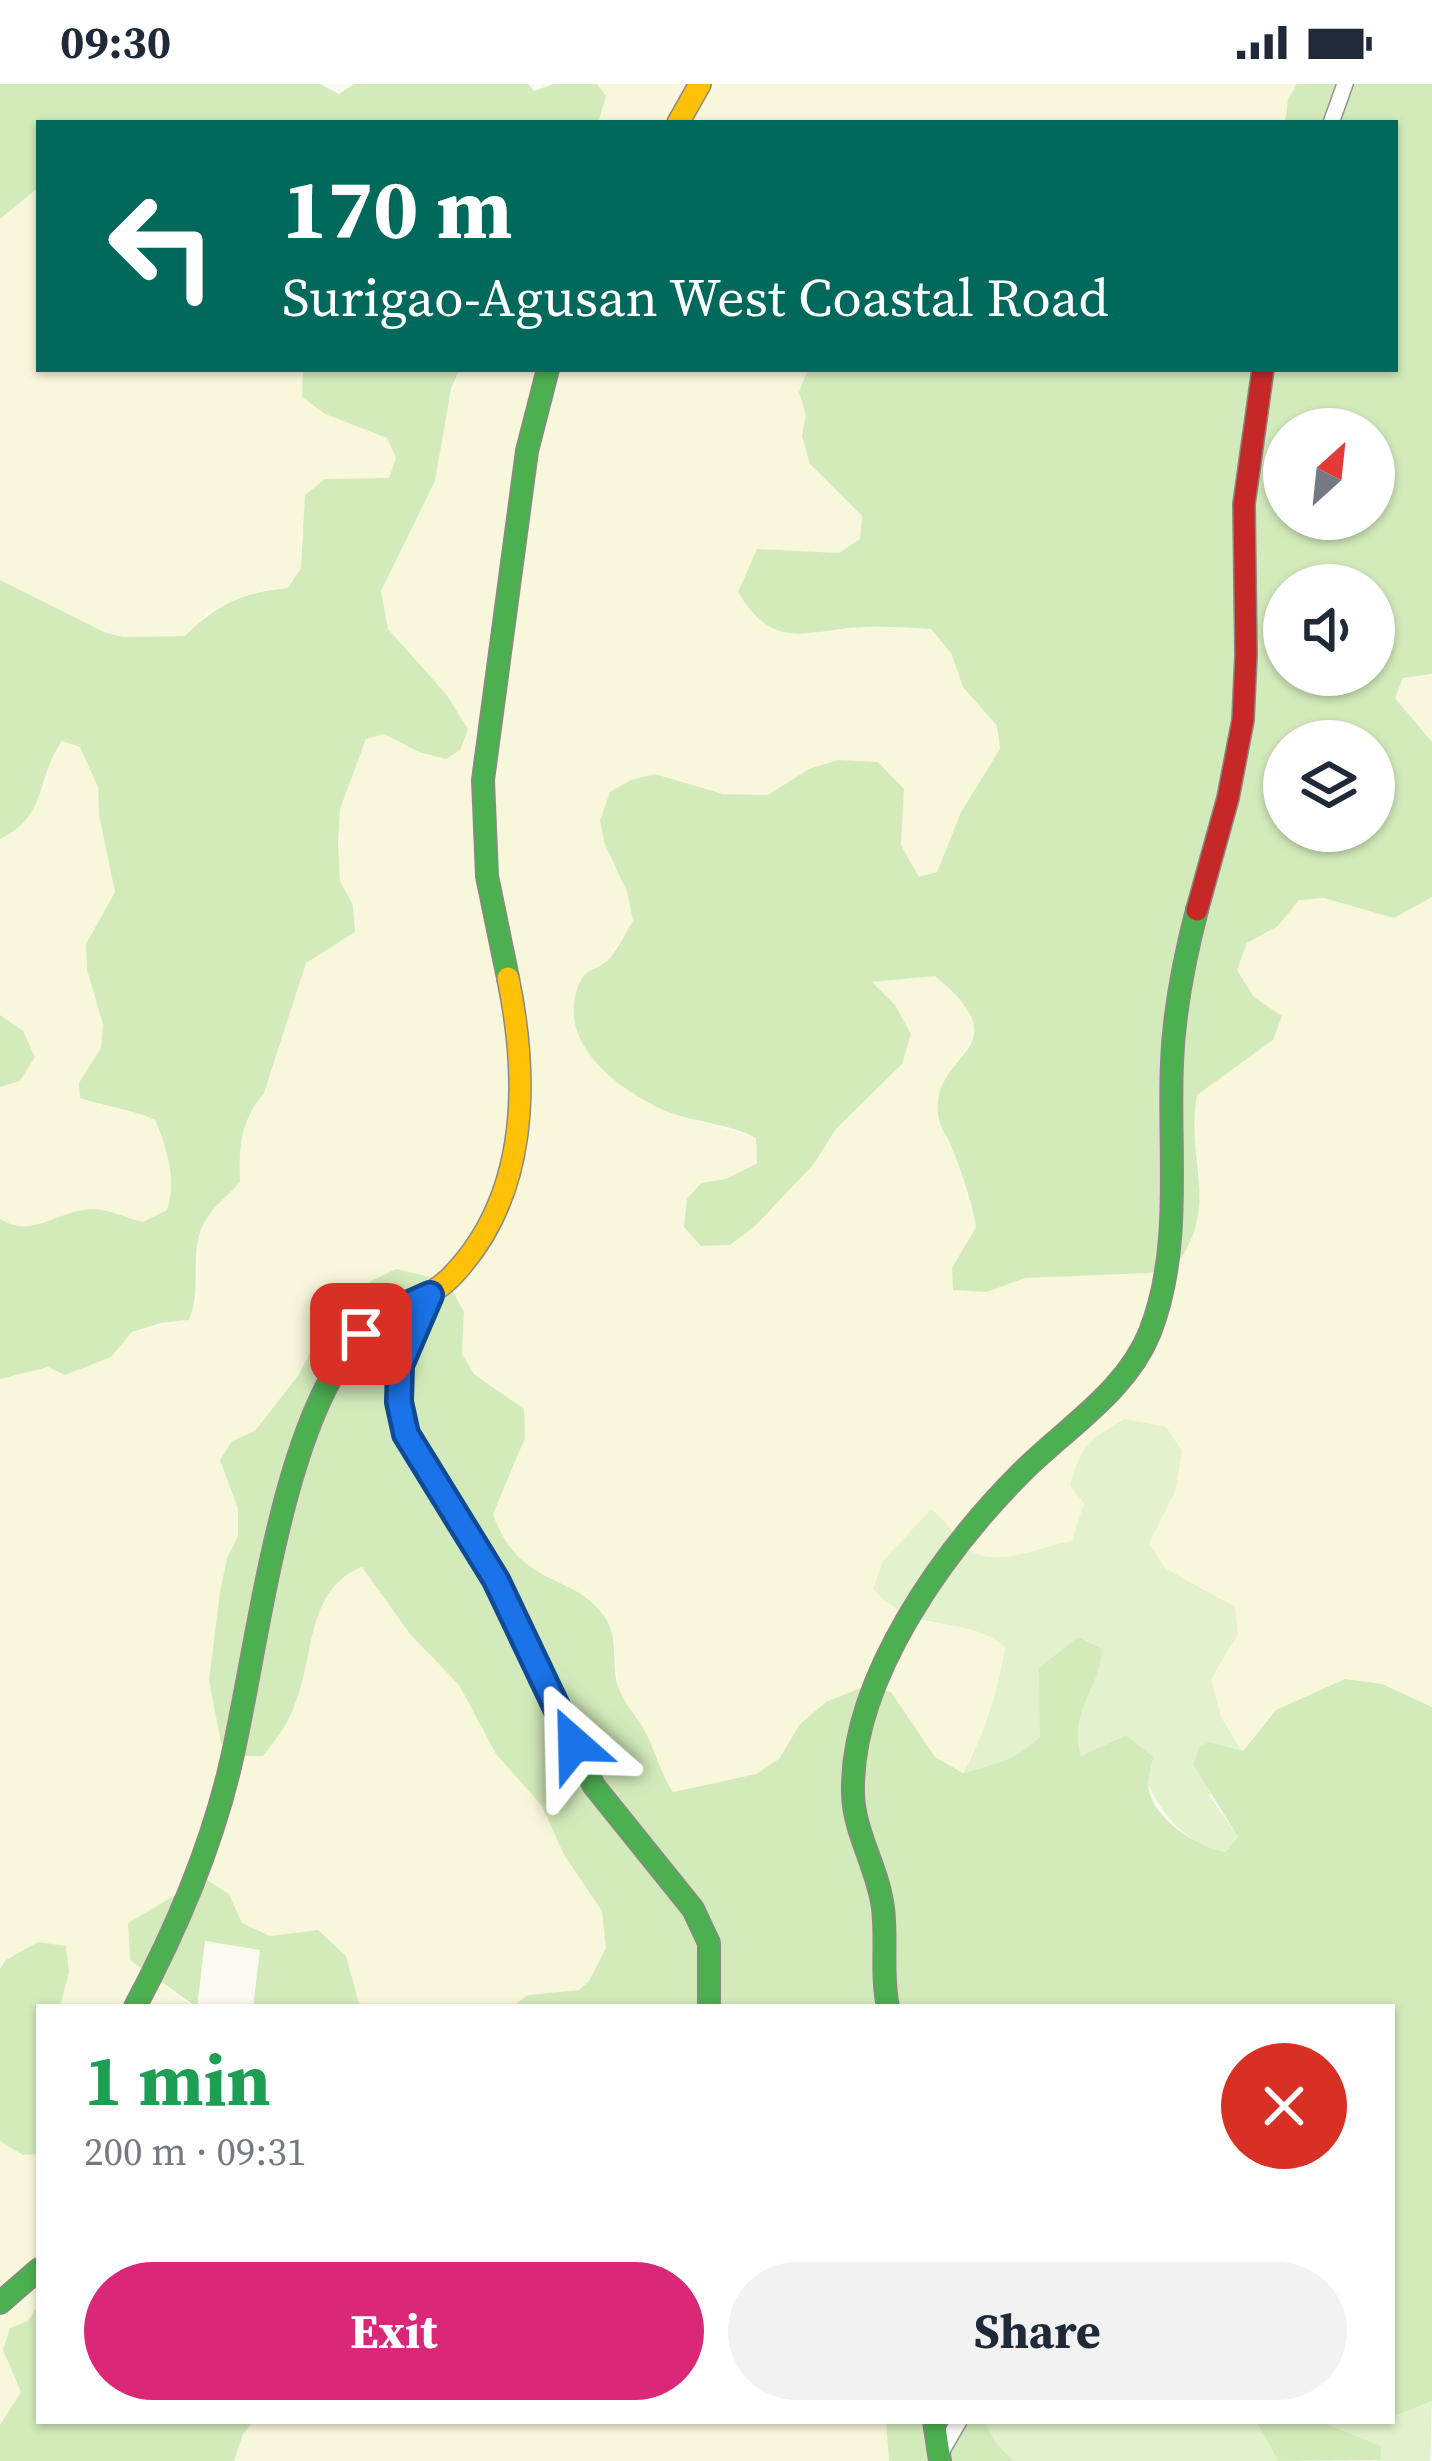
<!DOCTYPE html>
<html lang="en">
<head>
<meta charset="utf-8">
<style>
	body { margin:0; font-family:"Source Serif 4",serif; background:#f2f2f3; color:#1f2937; height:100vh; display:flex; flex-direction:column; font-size:45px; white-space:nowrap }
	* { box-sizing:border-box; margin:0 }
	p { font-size:39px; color:#747a83 }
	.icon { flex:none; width:66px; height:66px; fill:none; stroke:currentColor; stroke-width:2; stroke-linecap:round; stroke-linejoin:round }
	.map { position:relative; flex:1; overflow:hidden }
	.side { position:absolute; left:36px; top:1920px; width:1359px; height:420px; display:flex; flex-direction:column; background:#fff; border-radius:0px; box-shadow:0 3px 9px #0004 }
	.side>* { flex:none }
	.top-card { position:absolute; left:36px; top:36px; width:1362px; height:252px; border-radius:0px; box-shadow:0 3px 9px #0004; background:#00695c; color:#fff; overflow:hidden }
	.needle { width:78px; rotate:27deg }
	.tools { position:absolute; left:1263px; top:324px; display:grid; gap:24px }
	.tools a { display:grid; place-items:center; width:132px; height:132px; border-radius:50%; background:#fff; box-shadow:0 3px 9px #0004; font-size:60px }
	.pin { position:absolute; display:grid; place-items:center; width:102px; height:102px; color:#fff; margin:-51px; border-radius:24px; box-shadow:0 6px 18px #0006 }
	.me { position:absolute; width:132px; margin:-66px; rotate:335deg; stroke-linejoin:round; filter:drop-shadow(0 0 9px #0008) }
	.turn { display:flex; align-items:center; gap:42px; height:252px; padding:0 48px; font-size:54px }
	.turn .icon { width:156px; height:156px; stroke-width:2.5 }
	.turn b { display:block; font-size:84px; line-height:102px }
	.round { display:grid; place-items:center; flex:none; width:126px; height:126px; border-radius:63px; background:#f2f2f3 }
	.headline { display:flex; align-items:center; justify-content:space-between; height:204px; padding:0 48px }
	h1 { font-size:72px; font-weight:700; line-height:90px; color:#1e9e55 }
	.cta { display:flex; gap:24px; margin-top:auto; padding:24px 48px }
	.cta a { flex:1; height:138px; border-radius:72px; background:#db2777; color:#fff; font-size:48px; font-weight:700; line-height:138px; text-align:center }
	.cta a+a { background:#f2f2f3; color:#1f2937 }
	.status { display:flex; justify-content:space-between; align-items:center; height:84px; padding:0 60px; background:#fff; direction:ltr }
	.status svg { height:33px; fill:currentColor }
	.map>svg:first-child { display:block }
</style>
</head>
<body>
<div class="status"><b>09:30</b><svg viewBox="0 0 49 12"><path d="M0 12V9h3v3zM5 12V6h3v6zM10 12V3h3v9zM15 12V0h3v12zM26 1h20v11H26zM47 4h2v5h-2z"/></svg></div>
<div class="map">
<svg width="1432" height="2377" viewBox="0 0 1432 2377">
	<rect width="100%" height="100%" fill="#fbf9f0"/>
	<path fill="#f9f7db" d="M598 0H1297L1288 15 1285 39H598L605 13Z
		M39 103V285H303V313L388 354 396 373 390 394 365 396 301 450V484L288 504 263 506 208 528 185 552 123 553 88 541 0 496V135Z
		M460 285H808L799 308 806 331 802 352 810 380 862 433 860 455 839 469 757 465 738 508 806 551 866 543 931 545 951 569 963 603 997 642 1000 665 961 728 937 788 918 793 901 761 904 705 809 685 768 711 723 710 655 690 631 696 610 708 600 736 604 758 627 808 633 838 607 877 632 1009 665 1027 756 1054 757 1078 726 1095 701 1099 684 1143 701 1162 729 1161 755 1142 813 1081 836 1045 868 1015 895 921 871 898 935 892 965 919 976 935 975 950 952 987 940 1042 953 1065 976 1144 953 1184 987 1208 1025 1194 1149 1189 1199 1127 1200 1088 1192 1040 1197 1011 1245 974 1282 933 1254 913 1237 885 1247 859 1278 842 1299 816 1324 814 1394 834 1432 813V1623L1382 1600 1345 1595 1276 1626 1242 1667 1221 1633 1211 1595 1220 1578 1208 1507 1164 1484 1149 1459 1161 1434 1084 1418 1073 1457 1011 1472 982 1474 964 1462 918 1537 985 1546 1005 1563 999 1601 985 1644 963 1689 935 1673 891 1608 868 1601 826 1618 800 1640 779 1675 756 1690 672 1708 656 1682 648 1653 618 1604 614 1561 586 1513 520 1478 501 1452 493 1430 515 1380 499 1305 474 1290 462 1270 464 1228 371 1197 329 1232 299 1289 255 1347 232 1357 220 1375 238 1425V1452L227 1474 220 1508 209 1596 294 1624 319 1526 338 1492 362 1483 410 1550 459 1601 496 1670 542 1722 564 1771 602 1827 606 1864 589 1897 579 1906 528 1911 511 1923H360L346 1872 270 1852 241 1839 229 1810 156 1895 192 1923H60L59 1916 69 1888 66 1862 7 1876 0 1884V1295L48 1283 66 1290 111 1273 132 1248 189 1236 198 1217V1159L205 1135 240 1098 239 1053 252 1024 264 1009 306 879 355 847 353 821 340 797 338 758 340 725 353 687 367 654 383 650 419 668 446 610 388 545 381 507 402 460Z
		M1432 590V658L1395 614 1403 594Z
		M62 657 80 663 98 703 99 731 115 808 86 860 87 886 103 940 101 964 79 999 99 1021 127 1023 155 1036 166 1062 174 1104 167 1126 143 1138 65 1132 37 1141 13 1143 0 1135V1003L20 997 23 947 0 931V755L46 701 49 675Z
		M0 2057 23 2071 39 2070V2219L28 2237 10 2244 3 2266 21 2308 0 2341Z
		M254 2337H886L889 2377H234L243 2350Z"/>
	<path fill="#e3f2cd" d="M1125 1335 1166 1343 1182 1367 1175 1408 1149 1460 1165 1484 1235 1523 1238 1550 1211 1595 1221 1633 1242 1667 1209 1711 1238 1753 1227 1768C1167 1758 1147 1701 1126 1651L1081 1672 1074 1647 1086 1615 1039 1584 1041 1653C1018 1675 994 1681 963 1689 985 1649 998 1608 1005 1563 961 1527 918 1555 873 1505L883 1477 931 1425C945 1436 952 1447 963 1460 989 1489 1040 1462 1072 1457L1084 1419 1070 1402C1080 1363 1090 1354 1125 1335Z
		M1432 2317 1430 2377H1378L1380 2362 1319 2337H1392V2329L1398 2331Z
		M984 2337H1256L1278 2377H1014L996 2359Z"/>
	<path fill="#d3ebbb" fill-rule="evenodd" d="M0 0H320L339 10 354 0H528L534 7 553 0H597L606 12 598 39H39V103L0 135Z
		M1297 0H1432V590L1403 594 1395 614 1432 658V813L1394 834 1324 814 1299 816 1278 842 1247 859 1237 886 1254 913 1282 932 1273 956 1197 1011C1185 1078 1222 1122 1174 1184L1149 1189 1025 1194 987 1208 953 1206 952 1184 976 1143C973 1122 960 1082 951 1062 948 1053 941 1046 939 1036 925 966 1028 969 935 892L872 898 895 921 911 950 902 980 836 1045 813 1081 755 1142 730 1161 701 1162 684 1143 687 1115 701 1099 726 1095 757 1079 756 1054C728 1039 695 1039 666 1027 622 1008 561 964 576 909 583 883 592 889 607 877 617 868 625 849 633 837L627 808 604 758 600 736 610 708 631 696 655 690 723 710 768 711 809 685 838 676 878 678 904 705 901 761 919 793 937 788 961 728 1000 665 997 642 963 603 951 569 931 545C909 544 886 542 864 543 806 546 774 569 738 508L757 465 839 469 860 455 862 432 810 380 802 352 806 331 799 308 808 285H1395V39H1285L1288 15ZM1284 345H1374V435H1284ZM1284 501H1374V591H1284ZM1284 657H1374V747H1284Z
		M303 285H460L451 305 435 397 381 507 388 545 446 610 468 645 460 666 446 675 419 668 384 650 366 655 340 725 338 758 340 797 353 821 355 848 306 879 264 1009C240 1038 239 1062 240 1098 230 1110 215 1121 207 1134 187 1163 203 1205 189 1236L161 1239 132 1248 111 1273 65 1291 48 1283 0 1295V1135C32 1156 61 1124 95 1125 111 1126 128 1135 143 1138L167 1126C177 1096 167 1064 155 1036 129 1024 106 1023 80 1014L79 999 101 964 103 940 87 886 86 860 115 808 99 731 98 703 80 663 62 657C36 693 48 733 0 755V496L104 548 123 553 185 552C217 520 244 508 288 504L301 484 305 411 325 395 389 394 396 374 387 354 325 330 302 313Z
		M0 931 23 947 35 973 20 997 0 1003Z
		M396 1185 447 1197 464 1228 462 1270 474 1290 524 1325 525 1354 493 1430C520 1507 576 1487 606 1535 618 1554 612 1579 617 1600 622 1617 638 1633 646 1649 656 1669 660 1688 673 1708L756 1690 779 1675 800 1640 826 1618 868 1601 891 1608 935 1673 963 1689C993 1681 1018 1675 1040 1653L1039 1584 1078 1553 1102 1565C1099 1607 1068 1628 1081 1672L1126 1651 1153 1673C1152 1681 1147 1695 1148 1702 1153 1736 1197 1763 1226 1768L1238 1753 1193 1680 1200 1663 1209 1658 1243 1667 1276 1626 1345 1595 1382 1600 1432 1623V2317L1398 2331 1392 2329V1923H511L528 1911 579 1906 589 1897 606 1864 602 1827 564 1771 542 1722 496 1670 459 1601 410 1550 362 1483C305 1505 315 1574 294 1623 287 1641 275 1657 263 1672H243L221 1659 209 1596 220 1508 227 1474 238 1452V1425L220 1376 232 1357 255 1347 299 1290 329 1232 371 1197Z
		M204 1794 229 1810 242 1839 270 1852 318 1846 346 1872 360 1923H253L260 1866 205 1857 197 1923 130 1876 128 1839Z
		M38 1858 66 1862 69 1888 60 1923H39V2070L23 2071 0 2057V1885L6 1876Z
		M39 2219V2337H254L243 2350 234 2377H0V2341L21 2308 3 2266 10 2244 28 2237Z
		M886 2337H984L996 2359 1014 2377H889Z
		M1256 2337H1319L1381 2362 1380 2376 1278 2377Z"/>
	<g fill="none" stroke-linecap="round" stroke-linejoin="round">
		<g stroke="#94938f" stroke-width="18">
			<path id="street" d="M1331 39 1345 0
				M940 2370 959 2337"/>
		</g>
		<g stroke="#8a8985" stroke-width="24">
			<path id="fast" d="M508 894 487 792 483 696 527 367 548 285
				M548 1605 594 1702 693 1825 709 1859V1923
				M135 1923C175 1848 209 1769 229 1687 258 1569 280 1331 365 1247
				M888 1923C881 1890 887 1857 883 1824 878 1784 854 1749 853 1710 850 1595 945 1465 1022 1388 1066 1344 1126 1308 1150 1248 1183 1164 1168 1066 1172 978 1174 926 1184 876 1197 826
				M0 2219 39 2185
				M934 2337 940 2377"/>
		</g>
		<g stroke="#8a8985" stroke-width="24">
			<path id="slow" d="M678 39 700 0
				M429 1211 400 1281 399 1318 406 1350 496 1495 548 1605
				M365 1247C391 1224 426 1218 451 1193 529 1113 529 996 508 894"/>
		</g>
		<g stroke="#8a8985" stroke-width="24">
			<path id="jam" d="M1197 826 1228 714 1243 636 1246 571 1244 420 1263 285"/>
		</g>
		<use href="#street" stroke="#fefefd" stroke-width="15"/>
		<use href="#fast" stroke="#4caf50" stroke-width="21"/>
		<use href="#slow" stroke="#ffc107" stroke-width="21"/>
		<use href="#jam" stroke="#c62828" stroke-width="21"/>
	</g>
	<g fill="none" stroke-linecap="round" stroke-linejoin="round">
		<g stroke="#114b97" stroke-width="30">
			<path id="route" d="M361 1250 387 1230 430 1211 400 1281 399 1318 406 1350 496 1496 574 1660"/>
		</g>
		<use href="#route" stroke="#1a73e8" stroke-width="21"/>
	</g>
</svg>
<div class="tools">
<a><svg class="needle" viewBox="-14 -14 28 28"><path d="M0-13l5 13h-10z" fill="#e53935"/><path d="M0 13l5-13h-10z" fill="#747a83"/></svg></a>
<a><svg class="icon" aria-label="sound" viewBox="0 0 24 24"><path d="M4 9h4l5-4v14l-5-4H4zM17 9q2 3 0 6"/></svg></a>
<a><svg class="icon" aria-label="layers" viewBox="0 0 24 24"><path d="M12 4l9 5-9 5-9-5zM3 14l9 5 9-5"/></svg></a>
</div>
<div class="pin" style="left:361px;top:1250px;background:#d93025"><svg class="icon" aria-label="arrive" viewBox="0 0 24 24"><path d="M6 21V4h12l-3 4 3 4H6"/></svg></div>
<svg class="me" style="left:574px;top:1660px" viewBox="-20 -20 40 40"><path d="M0-17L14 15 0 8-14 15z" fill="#1a73e8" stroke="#fff" stroke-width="4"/></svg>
<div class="top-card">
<div class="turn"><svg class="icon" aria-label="left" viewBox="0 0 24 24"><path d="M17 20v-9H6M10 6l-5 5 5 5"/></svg><div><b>170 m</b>Surigao-Agusan West Coastal Road</div></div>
</div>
<section class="side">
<div class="headline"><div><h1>1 min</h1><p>200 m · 09:31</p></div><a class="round" style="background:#d93025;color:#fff"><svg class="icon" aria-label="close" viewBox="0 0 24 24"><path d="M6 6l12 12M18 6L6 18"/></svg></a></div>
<div class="cta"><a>Exit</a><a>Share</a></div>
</section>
</div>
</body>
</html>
